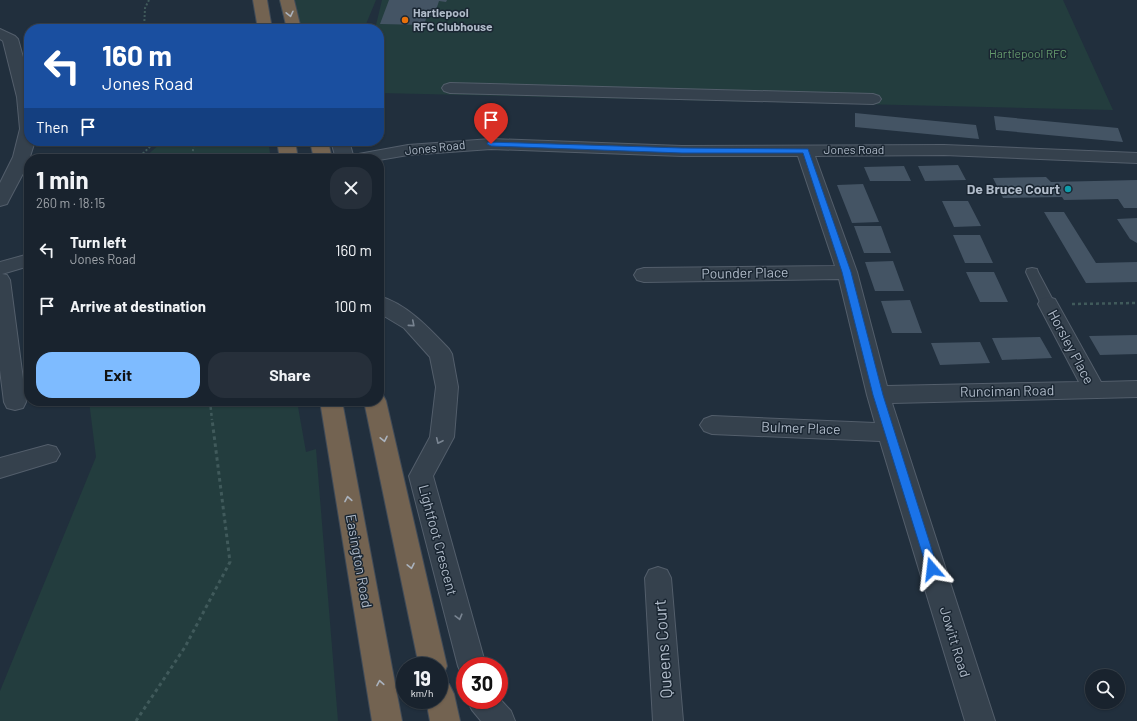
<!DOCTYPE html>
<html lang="en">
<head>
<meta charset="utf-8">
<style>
	body { margin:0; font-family:Barlow,sans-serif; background:#262f3a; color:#f1f3f6; height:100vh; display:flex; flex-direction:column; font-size:15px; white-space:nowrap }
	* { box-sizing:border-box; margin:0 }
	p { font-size:13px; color:#9fa4aa }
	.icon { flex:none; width:22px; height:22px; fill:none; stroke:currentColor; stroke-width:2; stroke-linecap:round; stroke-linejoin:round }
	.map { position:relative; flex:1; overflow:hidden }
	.side { position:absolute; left:24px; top:154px; width:360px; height:252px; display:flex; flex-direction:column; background:#19232e; border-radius:16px; box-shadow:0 1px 3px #0004,0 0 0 1px #37404a }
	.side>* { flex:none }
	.guide { position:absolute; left:24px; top:24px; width:360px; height:122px; border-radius:16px; box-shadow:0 1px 3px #0004,0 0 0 1px #37404a; background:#1a4fa0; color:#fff; overflow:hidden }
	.fabs { position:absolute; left:1085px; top:669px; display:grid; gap:8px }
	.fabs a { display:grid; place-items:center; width:40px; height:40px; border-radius:50%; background:#19232e; box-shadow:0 1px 3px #0004,0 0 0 1px #37404a; font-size:20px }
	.speed { position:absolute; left:396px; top:657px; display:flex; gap:8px; font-size:20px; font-weight:700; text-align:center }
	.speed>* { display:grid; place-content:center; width:52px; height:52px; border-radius:50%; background:#19232e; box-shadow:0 1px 3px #0004,0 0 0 1px #37404a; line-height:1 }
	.speed small { font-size:10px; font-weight:400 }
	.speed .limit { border:6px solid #d22; background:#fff; color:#111 }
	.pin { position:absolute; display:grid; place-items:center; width:34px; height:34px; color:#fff; margin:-41px -17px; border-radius:50% 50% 50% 0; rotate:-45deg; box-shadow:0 0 4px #0007 }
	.pin .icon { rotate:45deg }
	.me { position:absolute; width:44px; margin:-22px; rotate:343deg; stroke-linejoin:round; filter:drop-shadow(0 0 3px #0008) }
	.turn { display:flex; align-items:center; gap:14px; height:84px; padding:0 12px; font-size:18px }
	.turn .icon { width:52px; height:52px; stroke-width:2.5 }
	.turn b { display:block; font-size:28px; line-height:34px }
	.then { display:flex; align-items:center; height:38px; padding:0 12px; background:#0003; gap:8px; font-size:15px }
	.round { display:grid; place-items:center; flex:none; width:42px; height:42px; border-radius:16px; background:#262f3a }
	.headline { display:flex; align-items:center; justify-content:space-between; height:68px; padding:0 12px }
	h1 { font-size:24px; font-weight:700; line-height:30px }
	.cta { display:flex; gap:8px; margin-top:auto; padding:8px 12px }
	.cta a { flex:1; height:46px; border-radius:16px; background:#7ebbff; color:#111; font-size:16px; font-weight:700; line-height:46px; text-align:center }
	.cta a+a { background:#262f3a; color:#f1f3f6 }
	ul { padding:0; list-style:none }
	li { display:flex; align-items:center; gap:12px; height:56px; padding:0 12px }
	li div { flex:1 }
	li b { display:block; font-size:15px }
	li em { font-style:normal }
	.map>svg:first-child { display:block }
</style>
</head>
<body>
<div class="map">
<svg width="1137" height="721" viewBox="0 0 1137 721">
	<rect width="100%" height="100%" fill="#212f3d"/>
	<path fill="#233d3e" d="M279 0H376L364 29H327L285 24Z
		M382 0H1063L1113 110 379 93V29H375Z
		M163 141H268L271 159H143Z
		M89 401H297L306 452 316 449 338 721H0V691L96 457Z"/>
	<path fill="#445464" d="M389 0H447L446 2 439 1 434 16H427L424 25 380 24Z
		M855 113 976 125 979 139 855 127Z
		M994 116 1118 128 1123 142 996 130Z
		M958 165 966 180 925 181 918 166Z
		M904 166 911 181H870L864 167Z
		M1046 177 1051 182 1137 180V208H1124L1118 199 1064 200 1062 197 1003 198 993 178Z
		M863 184 879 222 852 223 837 185Z
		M942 201H968L981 226 954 227Z
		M1044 212H1064L1096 263 1137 262V282L1086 283Z
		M1137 218V243L1130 239 1117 219Z
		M854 226H881L891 253H864Z
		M953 235H980L993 263H965Z
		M893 261 904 291H875L865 262Z
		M966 272H994L1008 302H980Z
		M910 300 922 333H892L881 301Z
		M1137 335V354L1100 355 1089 336Z
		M1040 337 1052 358 1002 360 992 338Z
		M980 342 990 363 940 365 931 343Z"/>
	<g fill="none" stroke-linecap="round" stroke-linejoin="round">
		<g stroke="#535e6b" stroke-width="2">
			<path id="lane" d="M1032 268 1037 269 1038 272 1055 304 1053 307 1048 308 1043 307 1041 304 1026 272 1027 269Z"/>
		</g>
		<g stroke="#535e6b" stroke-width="2">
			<path id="street" d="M0 29 15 36 18 39 29 79V141H35L27 166 9 200 7 204 0 206V183L13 157 20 129 17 97 3 41 0 39Z
				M450 83 873 94 879 96 881 99 879 102 873 104 450 93 444 91 442 88 444 85Z
				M491 139 682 146 944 145 1137 153V163L944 155 815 156 857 272 887 386 1079 382 1038 304 1041 299 1048 297 1055 299 1101 382 1137 381V397L892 403 995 721H965L880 441 712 434 704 431 700 425 704 419 712 416 875 423 867 395 839 279 644 282 637 280 634 275 637 270 644 268 835 266 798 156H682L491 149 408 155 379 160V159H336L331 141H349L353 155 408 145Z
				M29 254V266L2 274 7 275 10 280 26 402 23 408 15 410 7 408 4 402 0 370V262Z
				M379 296C407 304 429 328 449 349L452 354 458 387 454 437 433 476 486 666H465V676L462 675 458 666 409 476 430 437 436 387 430 357 404 328 379 313Z
				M48 445 56 447 60 454 56 461 0 478V458Z
				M658 567 667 570 671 578 683 721H653L645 578 649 570Z
				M499 698 511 711 515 721H481L472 710 467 700H499Z"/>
		</g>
		<g stroke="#404b58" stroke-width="2">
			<path id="highway" d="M253 0H267L272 29H258Z
				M280 0H294L301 29H287Z
				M277 141H295L298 159H280Z
				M310 141H328L332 159H314Z
				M379 394 383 395 386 401 447 666 443 675 439 677V666H419L364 401H379Z
				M320 401H342L402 721H372Z
				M439 680 449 684 454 694 460 721H430L426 700H439Z"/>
		</g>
		<path stroke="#405a5b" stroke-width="2" stroke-dasharray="2 2" stroke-linecap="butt" d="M144 29 145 8 149 0
			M137 159 155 142 191 141
			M192 159 194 141"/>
		<path stroke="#405a5b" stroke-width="2.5" stroke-dasharray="3 3" stroke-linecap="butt" d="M1072 304 1137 303
			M210 401 212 420"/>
		<path stroke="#405a5b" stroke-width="3" stroke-dasharray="3.5 3.5" stroke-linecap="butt" d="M136 721 185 647 230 562 212 419"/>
		<use href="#lane" fill="#35414d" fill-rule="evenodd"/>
		<use href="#street" fill="#35414d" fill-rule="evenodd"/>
		<use href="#highway" fill="#736351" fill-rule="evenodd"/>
	</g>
	<defs><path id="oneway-chevron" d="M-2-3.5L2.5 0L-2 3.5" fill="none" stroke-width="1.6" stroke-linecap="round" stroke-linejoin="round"/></defs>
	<g stroke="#aab2bd">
		<use href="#oneway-chevron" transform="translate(290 14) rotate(77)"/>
		<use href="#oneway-chevron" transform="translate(384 439) rotate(78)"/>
		<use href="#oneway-chevron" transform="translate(348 499) rotate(-100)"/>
		<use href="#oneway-chevron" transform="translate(411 566) rotate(78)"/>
		<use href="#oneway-chevron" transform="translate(380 683) rotate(-100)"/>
	</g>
	<g stroke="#798491">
		<use href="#oneway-chevron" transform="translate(412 324) rotate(40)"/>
		<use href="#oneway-chevron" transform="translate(439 441) rotate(115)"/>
		<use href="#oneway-chevron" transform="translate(459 617) rotate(75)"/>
	</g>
	<path fill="#1a73e8" stroke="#114b97" d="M488 142 682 148 808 149 851 272 883 395 938 569 936 572 932 573 928 572 927 569 873 395 842 272 803 153H682L491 146 487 144Z"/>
	<circle fill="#e8710a" stroke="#1a2632" stroke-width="1.5" cx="405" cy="20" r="4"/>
	<circle fill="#0f9aa8" stroke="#1a2632" stroke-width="1.5" cx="1068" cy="189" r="4"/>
	<g text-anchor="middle" stroke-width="3" stroke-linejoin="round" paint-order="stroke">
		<g font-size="12" font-weight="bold" fill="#b0bbc9" stroke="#1a2632" text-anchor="start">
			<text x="413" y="17">Hartlepool<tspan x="413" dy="14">RFC Clubhouse</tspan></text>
		</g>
		<g font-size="12" fill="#659b6d" stroke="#1a2632">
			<text x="1028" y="58">Hartlepool RFC</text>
		</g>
		<g font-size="12" fill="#b0bbc9" stroke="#1a2632">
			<text transform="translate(435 148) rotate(-6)" y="4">Jones Road</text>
			<text x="854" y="154">Jones Road</text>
		</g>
		<g font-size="14" font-weight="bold" fill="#b0bbc9" stroke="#1a2632" text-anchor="end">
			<text x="1060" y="194">De Bruce Court</text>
		</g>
		<g font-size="14" fill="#b0bbc9" stroke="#1a2632">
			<text transform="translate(745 273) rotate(-1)" y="5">Pounder Place</text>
			<text transform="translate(1071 347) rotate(62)" y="5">Horsley Place</text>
			<text transform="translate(1007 391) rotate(-1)" y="5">Runciman Road</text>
			<text transform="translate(801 428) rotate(2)" y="5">Bulmer Place</text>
			<text transform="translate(438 540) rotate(75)" y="5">Lightfoot Crescent</text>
			<text transform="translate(359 561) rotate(80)" y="5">Easington Road</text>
			<text transform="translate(955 642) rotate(73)" y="5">Jowitt Road</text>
		</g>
		<g font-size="17" fill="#b0bbc9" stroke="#1a2632">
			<text transform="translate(663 649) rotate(-94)" y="6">Queens Court</text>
		</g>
	</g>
</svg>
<div class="fabs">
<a><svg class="icon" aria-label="search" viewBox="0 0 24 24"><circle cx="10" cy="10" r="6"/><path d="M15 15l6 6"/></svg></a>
</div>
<div class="speed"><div>19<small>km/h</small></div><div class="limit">30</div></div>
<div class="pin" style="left:491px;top:144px;background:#d93025"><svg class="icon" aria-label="arrive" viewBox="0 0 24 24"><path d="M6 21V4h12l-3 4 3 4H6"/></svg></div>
<svg class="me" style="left:932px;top:569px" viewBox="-20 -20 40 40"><path d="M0-17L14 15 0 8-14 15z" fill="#1a73e8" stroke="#fff" stroke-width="4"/></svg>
<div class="guide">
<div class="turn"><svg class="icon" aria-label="left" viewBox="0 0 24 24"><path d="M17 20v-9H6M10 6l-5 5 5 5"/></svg><div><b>160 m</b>Jones Road</div></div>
<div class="then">Then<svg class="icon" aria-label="arrive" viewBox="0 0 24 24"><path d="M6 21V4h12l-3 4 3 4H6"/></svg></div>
</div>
<section class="side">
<div class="headline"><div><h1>1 min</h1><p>260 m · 18:15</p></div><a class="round"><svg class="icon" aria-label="close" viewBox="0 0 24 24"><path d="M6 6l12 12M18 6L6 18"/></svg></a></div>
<ul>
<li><svg class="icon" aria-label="left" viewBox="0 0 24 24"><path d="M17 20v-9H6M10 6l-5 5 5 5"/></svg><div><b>Turn left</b><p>Jones Road</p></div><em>160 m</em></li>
<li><svg class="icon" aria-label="arrive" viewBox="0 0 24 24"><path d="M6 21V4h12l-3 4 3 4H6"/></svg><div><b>Arrive at destination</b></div><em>100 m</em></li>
</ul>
<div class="cta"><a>Exit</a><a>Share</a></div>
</section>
</div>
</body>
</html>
